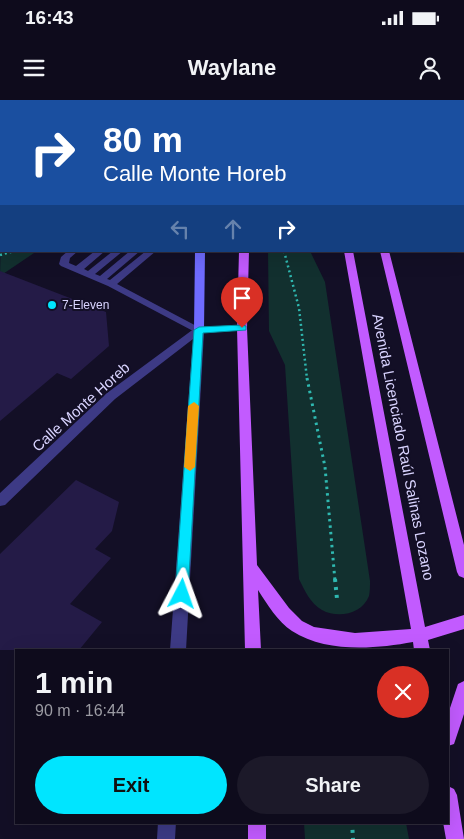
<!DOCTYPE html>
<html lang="en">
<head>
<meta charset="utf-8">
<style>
	body { margin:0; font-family:Helvetica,sans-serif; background:#1c1929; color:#f1f3f6; height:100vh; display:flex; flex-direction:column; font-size:19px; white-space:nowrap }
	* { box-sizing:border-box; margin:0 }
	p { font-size:16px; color:#9b9ba3 }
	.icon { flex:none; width:28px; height:28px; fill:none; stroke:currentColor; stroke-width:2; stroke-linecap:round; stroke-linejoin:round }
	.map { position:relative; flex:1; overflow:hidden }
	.panel { position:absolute; left:15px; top:549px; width:434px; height:175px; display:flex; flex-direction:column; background:#0e0b1c; border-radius:0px; box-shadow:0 5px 20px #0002,0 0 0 1px #2e2b3b }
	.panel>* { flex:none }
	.hud { position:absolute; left:0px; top:0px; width:465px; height:152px; box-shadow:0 5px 20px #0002,0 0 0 1px #2e2b3b; background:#1a4fa0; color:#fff; overflow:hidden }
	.pin { position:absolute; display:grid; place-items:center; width:42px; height:42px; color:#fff; margin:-51px -21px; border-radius:50% 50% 50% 0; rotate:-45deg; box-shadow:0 0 5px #0007 }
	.pin .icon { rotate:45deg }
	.me { position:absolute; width:55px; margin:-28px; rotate:4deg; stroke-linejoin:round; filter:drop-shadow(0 0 4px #0008) }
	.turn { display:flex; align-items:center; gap:18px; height:105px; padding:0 20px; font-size:22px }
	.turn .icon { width:65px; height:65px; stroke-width:2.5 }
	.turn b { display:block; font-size:35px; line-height:42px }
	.lanes { display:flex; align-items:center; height:48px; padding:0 20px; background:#0003; justify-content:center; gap:25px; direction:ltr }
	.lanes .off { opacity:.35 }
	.round { display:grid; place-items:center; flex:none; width:52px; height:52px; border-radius:26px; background:#1c1929 }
	.overview { display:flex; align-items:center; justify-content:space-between; height:85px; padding:0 20px }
	h1 { font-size:30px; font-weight:600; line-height:38px }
	.primary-button { display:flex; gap:10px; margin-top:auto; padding:10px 20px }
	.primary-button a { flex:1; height:58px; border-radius:30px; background:#00e5ff; color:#111; font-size:20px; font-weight:600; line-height:58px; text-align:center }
	.primary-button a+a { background:#1c1929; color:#f1f3f6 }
	.status { display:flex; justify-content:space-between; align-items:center; height:35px; padding:0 25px; background:#0e0b1c; direction:ltr }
	.status svg { height:14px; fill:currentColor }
	header { display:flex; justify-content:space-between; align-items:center; height:65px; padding:0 20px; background:#0e0b1c; font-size:22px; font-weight:600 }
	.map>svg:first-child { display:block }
</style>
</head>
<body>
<div class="status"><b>16:43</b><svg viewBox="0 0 49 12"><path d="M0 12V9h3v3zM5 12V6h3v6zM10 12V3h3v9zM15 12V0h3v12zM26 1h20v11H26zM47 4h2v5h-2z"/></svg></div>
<header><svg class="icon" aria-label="menu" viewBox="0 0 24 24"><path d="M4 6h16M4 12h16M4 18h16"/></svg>Waylane<svg class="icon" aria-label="person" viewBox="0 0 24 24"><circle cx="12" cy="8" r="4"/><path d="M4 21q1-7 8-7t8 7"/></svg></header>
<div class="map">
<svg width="464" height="739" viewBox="0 0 464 739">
	<rect width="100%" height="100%" fill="#130f26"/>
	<path fill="#12302f" d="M1 135V151H37L0 176Z
		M268 151H310L325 182 370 481C370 486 370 491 369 496 362 514 338 519 322 510 310 503 305 491 299 479L285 265 269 231Z
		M304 723H406L409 739H305Z"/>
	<path fill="#241b47" d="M0 171 106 212 109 246 71 279 57 273 0 321Z
		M76 380 119 402 112 431 95 449 111 458 70 504 102 522 79 550H0V454Z"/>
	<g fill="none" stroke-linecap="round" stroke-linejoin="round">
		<path stroke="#2fb8b0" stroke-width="2.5" stroke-dasharray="2 3" stroke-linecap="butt" d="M0 146 1 144
			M284 151 299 208 307 279
			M0 155 14 151"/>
		<path stroke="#2fb8b0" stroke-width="3" stroke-dasharray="2.5 4" stroke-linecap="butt" d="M307 278 325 367 335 481"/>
		<path stroke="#2fb8b0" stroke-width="4" stroke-dasharray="3 5" stroke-linecap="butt" d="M335 479 337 499
			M352 722 353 739"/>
		<path fill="#3d3a85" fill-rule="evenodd" d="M68 151H78L70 158 69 163 76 166 95 151H105L84 169 88 171 113 151H123L95 174 100 176 130 151H140L107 179 110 180 146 151H156L117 184 204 230 203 232H195L108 186 61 166 59 164 61 157Z"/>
		<path fill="#3d3a85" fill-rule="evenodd" d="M365 0H377V1H366Z
			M1 117V123L0 124V118Z
			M242 225 247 228 246 230 204 233 186 550H170L193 239 115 299 5 405 0 406V393L107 293 195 228Z
			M158 722H176L175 739H157Z"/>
		<path fill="#6f6bff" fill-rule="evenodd" d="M199 0H205V1H199Z
			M195 151H205L204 230 199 233 194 230Z"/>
		<path fill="#c25bff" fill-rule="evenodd" d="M244 0H250V1H244Z
			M344 0H350V1H344Z
			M239 151H249L247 228 257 465 289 508 302 521 314 527 355 533 411 529 344 151H353L425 527 464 515V529L428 540 430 550H414L413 542C375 549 326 553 292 531 278 522 267 504 258 490L261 550H245L237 228Z
			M380 151H389L464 445V478L459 476 457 472Z
			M464 581V614L454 644 448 646V614L458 584Z
			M448 686 454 689 457 695 464 739H446L443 722H448Z
			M248 722H266V739H248Z"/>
	</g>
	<path fill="#00e5ff" stroke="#0095a6" d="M242 225 246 226V230L203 233 188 494 186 497 182 499 177 497 175 494 194 230 199 227Z"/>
	<path fill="#f59e0b" d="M194 302 199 306 195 367 190 371 184 367 188 306Z"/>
	<circle fill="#00e5ff" stroke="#130f26" stroke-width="2" cx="52" cy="205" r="5"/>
	<g text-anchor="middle" stroke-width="4" stroke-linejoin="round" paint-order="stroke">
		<g font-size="12" fill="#d9d4ff" stroke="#130f26" text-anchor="start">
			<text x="62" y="209">7-Eleven</text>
		</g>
		<g font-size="15" fill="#d9d4ff" stroke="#130f26">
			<text transform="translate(81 307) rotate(-42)" y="5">Calle Monte Horeb</text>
			<text transform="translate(403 347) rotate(79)" y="5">Avenida Licenciado Raúl Salinas Lozano</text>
		</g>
	</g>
</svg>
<div class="pin" style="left:242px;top:228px;background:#d93025"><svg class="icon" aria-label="arrive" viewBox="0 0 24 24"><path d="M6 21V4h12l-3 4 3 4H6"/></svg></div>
<svg class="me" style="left:182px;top:494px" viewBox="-20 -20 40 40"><path d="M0-17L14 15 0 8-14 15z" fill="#00e5ff" stroke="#fff" stroke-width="4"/></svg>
<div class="hud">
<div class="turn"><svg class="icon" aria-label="right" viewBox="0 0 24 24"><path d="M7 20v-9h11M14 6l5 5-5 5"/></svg><div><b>80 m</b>Calle Monte Horeb</div></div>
<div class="lanes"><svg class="icon off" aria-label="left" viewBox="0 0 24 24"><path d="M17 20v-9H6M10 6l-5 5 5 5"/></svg><svg class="icon off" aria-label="ahead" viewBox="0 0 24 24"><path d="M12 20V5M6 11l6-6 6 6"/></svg><svg class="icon" aria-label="right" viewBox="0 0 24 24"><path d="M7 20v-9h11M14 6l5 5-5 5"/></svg></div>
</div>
<section class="panel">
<div class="overview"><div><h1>1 min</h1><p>90 m · 16:44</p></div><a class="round" style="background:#d93025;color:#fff"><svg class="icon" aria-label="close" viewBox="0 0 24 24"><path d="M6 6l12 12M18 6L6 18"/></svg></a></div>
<div class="primary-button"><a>Exit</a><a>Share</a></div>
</section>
</div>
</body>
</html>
